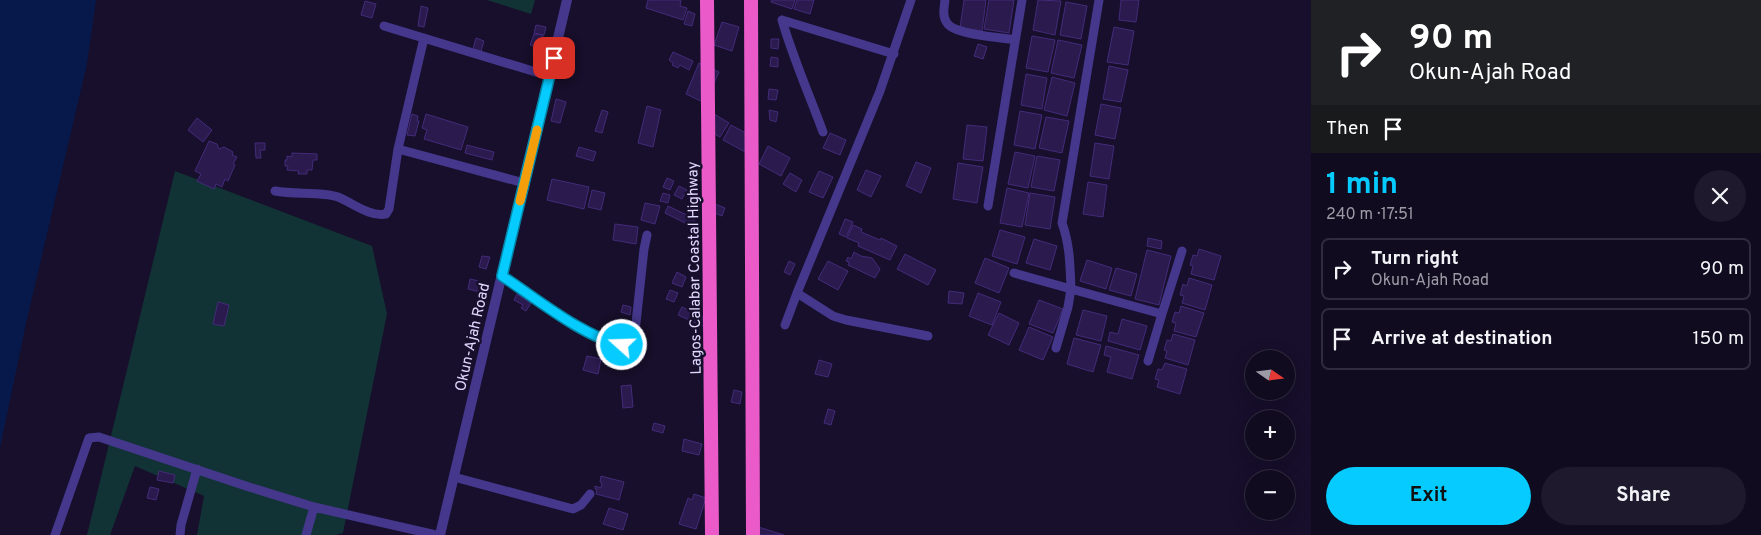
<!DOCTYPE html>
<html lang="en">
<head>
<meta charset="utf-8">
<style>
	body { margin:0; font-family:Overpass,sans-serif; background:#1e192d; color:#f1f3f6; height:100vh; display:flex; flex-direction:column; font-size:19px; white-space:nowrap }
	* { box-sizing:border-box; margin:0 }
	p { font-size:16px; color:#9c9ba5 }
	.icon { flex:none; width:28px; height:28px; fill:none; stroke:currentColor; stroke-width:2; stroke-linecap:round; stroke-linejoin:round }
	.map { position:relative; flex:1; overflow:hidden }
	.details { display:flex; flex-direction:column; background:#110b20; width:450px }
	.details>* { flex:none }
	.hud { background:#202124; color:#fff; overflow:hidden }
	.needle { width:32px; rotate:104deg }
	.fabs { position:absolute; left:1245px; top:350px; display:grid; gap:10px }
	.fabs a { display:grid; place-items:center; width:50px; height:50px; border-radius:50%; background:#110b20; box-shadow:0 5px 20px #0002,0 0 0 1px #302b3e; font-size:25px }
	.pin { position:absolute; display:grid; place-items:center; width:42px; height:42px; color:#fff; margin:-21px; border-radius:10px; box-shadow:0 2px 8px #0006 }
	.me { position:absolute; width:55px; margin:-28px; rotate:290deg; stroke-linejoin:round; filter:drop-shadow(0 0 4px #0008) }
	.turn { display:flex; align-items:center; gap:18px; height:105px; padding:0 15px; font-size:22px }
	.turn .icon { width:65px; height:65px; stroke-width:2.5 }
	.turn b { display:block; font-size:35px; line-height:42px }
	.then { display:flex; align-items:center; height:48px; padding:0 15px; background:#0003; gap:10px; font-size:19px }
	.round { display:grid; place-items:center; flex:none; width:52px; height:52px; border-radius:26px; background:#1e192d }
	.headline { display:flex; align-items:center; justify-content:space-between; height:85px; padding:0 15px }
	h1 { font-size:30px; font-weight:700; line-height:38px; color:#05cbff }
	.primary-button { display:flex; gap:10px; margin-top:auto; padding:10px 15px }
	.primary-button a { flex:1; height:58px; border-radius:30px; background:#05cbff; color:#111; font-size:20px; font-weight:700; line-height:58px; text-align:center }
	.primary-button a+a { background:#1e192d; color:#f1f3f6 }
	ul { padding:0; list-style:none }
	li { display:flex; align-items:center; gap:15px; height:62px; margin:0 10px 8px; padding:0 5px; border:2px solid #302b3e; border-radius:8px }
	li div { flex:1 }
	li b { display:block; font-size:19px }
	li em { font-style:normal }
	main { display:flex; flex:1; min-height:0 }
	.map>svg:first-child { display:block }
</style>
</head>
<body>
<main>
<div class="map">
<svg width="1311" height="535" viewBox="0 0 1311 535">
	<rect width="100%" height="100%" fill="#170f2b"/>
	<path fill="#123335" d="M487 0H535L531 14Z
		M175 171 372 246 387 314 343 533 335 535H197L204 496 135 466 110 535H87Z"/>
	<path fill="#07194b" d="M0 0H96L87 64 27 319 0 448Z"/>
	<path fill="#2a1a4d" stroke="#432b7a" d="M648 0H681L680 6 687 8 683 20 646 8Z
		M772 0H795L792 9 771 2Z
		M797 0H814L810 14 794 9Z
		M964 0H986L982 31 960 28Z
		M989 0H1014L1009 33 984 29Z
		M1038 0 1061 1 1055 35 1033 30Z
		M1121 0H1139L1136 22 1119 20Z
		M365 1 376 4 372 18 361 15Z
		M1066 2 1087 6 1081 39 1060 35Z
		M421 6 428 8 424 27 418 26Z
		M688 11 695 14 692 26 684 24Z
		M722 22 739 27 732 51 714 45Z
		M536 25 546 27 544 35 534 33Z
		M1114 27 1134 31 1128 65 1107 62Z
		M534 34 543 35 542 43 536 42 535 46 530 45Z
		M1032 36 1055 40 1048 72 1026 68Z
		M476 38 484 41 481 51 473 49Z
		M771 39H779L778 49 771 48Z
		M1058 40 1082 45 1074 78 1051 73Z
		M978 44 987 47 983 59 974 56Z
		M673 52 693 61 689 70 680 65 678 68 672 65 673 63 669 60Z
		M771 57 778 58V67L770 66Z
		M699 63 719 72 705 103 686 94Z
		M1109 66 1128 70 1121 102 1103 99Z
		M1026 74 1047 78 1042 109 1021 105Z
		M1052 77 1075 83 1067 116 1044 110Z
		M769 89 778 90 776 100 768 99Z
		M556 99 566 102 560 123 551 121Z
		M1101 104 1121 108 1115 139 1095 135Z
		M647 106 661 110 653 147 638 143Z
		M602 110 608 112 602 133 595 131Z
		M769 110 778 112 776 122 770 120Z
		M1020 111 1042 115 1035 149 1014 145Z
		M412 114 418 116 417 121H419L415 136 407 135Z
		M426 114 468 127 461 150 424 139 427 130 422 128Z
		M714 114 729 123 720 137 705 129Z
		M1046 117 1069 121 1062 153 1039 148Z
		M197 118 212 130 203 142 188 130Z
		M731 125 755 138 747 153 723 140Z
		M967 125 987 127 983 161 963 159Z
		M830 133 846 140 840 155 823 148Z
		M209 141 217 144 219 149 224 147 233 152 232 155 237 157 233 164 235 165 228 181 225 179 222 187 216 184 214 189 197 181 201 174 195 171Z
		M255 143H265V150H260L261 158H256Z
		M1095 143 1114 146 1109 179 1090 176Z
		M467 145 494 152 492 160 465 153Z
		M768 146 790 158 781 176 759 164Z
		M579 147 596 152 593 161 576 156Z
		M1015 152 1035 156 1028 188 1008 184Z
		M292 153 317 154V160H313L312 170H307V174H298L299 171 287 170 288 166H285V160H287V156L292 157Z
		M1037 156 1060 160 1054 191 1031 187Z
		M916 162 931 168 921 193 906 186Z
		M958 163 983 167 977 203 953 199Z
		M866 170 881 176 871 197 857 190Z
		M819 171 833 177 823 198 809 192Z
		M790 173 802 180 796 192 783 184Z
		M667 178 674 181 670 190 663 187Z
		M552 179 589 187 584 209 547 200Z
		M1088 182 1107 185 1103 217 1083 214Z
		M679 186 687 190 682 199 674 195Z
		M1007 188 1029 193 1022 227 1000 223Z
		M592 190 605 193 601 210 588 207Z
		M663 193 670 195 668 203 660 201Z
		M1030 193 1055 197 1050 229 1025 225Z
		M710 202 725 208 722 216 707 210Z
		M645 203 660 206 655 224 641 220Z
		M668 206 695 219 691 226 665 213Z
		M845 219 853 222 846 237 839 234Z
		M615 224 638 227 636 244 613 240Z
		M853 225 862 229 861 232 880 240 881 238 897 246 890 260 858 246 859 243 847 238Z
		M1000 230 1025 237 1017 264 992 256Z
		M1148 238 1162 241 1161 249 1147 246Z
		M1034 239 1057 246 1050 270 1026 263Z
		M1199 249 1221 256 1214 280 1191 274 1193 266 1190 265 1193 255 1197 256Z
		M1147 250 1171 256 1159 305 1135 299Z
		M854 252 861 256 872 258 880 269 875 278 848 265 849 262 846 261 848 257 851 259Z
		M905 254 936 270 928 285 897 269Z
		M482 256 490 257 486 269 479 267Z
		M985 258 1009 268 999 293 975 283Z
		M1087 260 1112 268 1106 289 1080 281Z
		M789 261 795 264 790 275 784 272Z
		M828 261 848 271 838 290 818 279Z
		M1116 268 1137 274 1131 296 1109 290Z
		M677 272 686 277 682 287 672 283Z
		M1189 278 1212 285 1205 310 1182 303 1184 296 1180 295 1183 284 1187 286Z
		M470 279 479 281 477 286 482 287 480 292 468 289Z
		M670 290 678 293 674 302 666 299Z
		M949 291 964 293 962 304 948 303Z
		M978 293 1001 302 992 325 969 316Z
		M517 294 531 303 526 311 521 308 523 305 514 300Z
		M1039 300 1063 309 1053 333 1029 324Z
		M218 302 229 305 224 326 213 324Z
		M623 305 631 307 630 315 621 312Z
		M1181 306 1204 313 1196 337 1174 331 1176 323 1172 322 1175 312 1179 313Z
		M682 307 715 322 712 330 678 315Z
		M1083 310 1107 316 1101 341 1076 335Z
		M999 313 1019 323 1009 345 988 335Z
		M1122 319 1147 326 1140 350 1108 341 1110 332 1118 334Z
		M1029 327 1053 337 1043 360 1019 350Z
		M1173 334 1195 340 1188 365 1165 358 1167 351 1164 350 1167 340 1171 341Z
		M1074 338 1101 345 1093 372 1067 364Z
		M1106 346 1139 355 1132 379 1107 372 1111 357 1104 355Z
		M587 356 601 359 598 374 583 370Z
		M819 360 832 364 828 377 815 374Z
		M1165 363 1187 369 1180 394 1157 387 1159 380 1155 379 1158 369 1162 370Z
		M631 385 633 407 623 408 621 386Z
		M734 390 742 392 740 404 731 402Z
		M828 409 835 411 831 425 824 423Z
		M654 423 665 426 663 433 652 430Z
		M684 439 702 444 699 455 682 451Z
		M159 471 175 475 173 483 157 480Z
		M601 476 624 482 619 500 596 494 597 489H595V486L601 488 602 483 600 482Z
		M150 487 159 489 156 500 147 498Z
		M694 494 706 498 696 529 679 524 688 498 692 500Z
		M609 508 628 514 623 530 603 524Z
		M752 525 784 535H749Z"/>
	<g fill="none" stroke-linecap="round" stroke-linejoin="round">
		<path stroke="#44378c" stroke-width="9" d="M911 0 880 91 797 293 833 316 846 320 928 336
			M945 0C944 8 942 16 947 23 954 35 1001 37 1015 40
			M1099 0 1062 223C1070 245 1070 266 1071 289L1162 314 1182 251
			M782 20C793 58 809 94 823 132
			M782 20 894 54
			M384 26 549 76
			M398 149 524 183
			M275 191C295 195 321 191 338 197 353 203 369 217 386 214L389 209 398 149 424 38
			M988 206 1022 0
			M1014 273 1071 289 1068 307 1056 348
			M502 276C535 297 585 338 622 345L629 342 635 332 644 249 647 235
			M785 325 797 293
			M1148 361 1162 314
			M454 477 573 509 581 505 590 494
			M55 535 89 438 99 437 249 487 314 507 436 535
			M180 535 181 525 197 469
			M306 535 314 507"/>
		<path stroke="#44378c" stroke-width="10" d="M440 535 567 0"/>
		<path stroke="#ea5ac9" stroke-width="14" d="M707 0 712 535
			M751 0 753 535"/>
	</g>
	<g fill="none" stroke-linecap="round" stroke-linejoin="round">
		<g stroke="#0384a6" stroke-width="12">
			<path id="route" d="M554 58 502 276C536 298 583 337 622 345"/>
		</g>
		<use href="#route" stroke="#05cbff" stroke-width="9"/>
		<path stroke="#f59e0b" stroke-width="9" d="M520 201 537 130"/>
	</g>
	<g text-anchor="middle" stroke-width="5" stroke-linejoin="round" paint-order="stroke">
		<g font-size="15" fill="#e1d9ff" stroke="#170f2b">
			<text transform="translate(694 268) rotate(-91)" y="5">Lagos-Calabar Coastal Highway</text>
			<text transform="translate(472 337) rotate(-77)" y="5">Okun-Ajah Road</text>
		</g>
	</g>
</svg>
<div class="fabs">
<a><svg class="needle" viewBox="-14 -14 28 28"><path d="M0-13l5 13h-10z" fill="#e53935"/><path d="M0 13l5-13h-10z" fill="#9c9ba5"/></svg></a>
<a>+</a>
<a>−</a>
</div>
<div class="pin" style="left:554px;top:58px;background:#d93025"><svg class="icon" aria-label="arrive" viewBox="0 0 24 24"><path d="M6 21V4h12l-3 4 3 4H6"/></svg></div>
<svg class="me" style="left:622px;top:345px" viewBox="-20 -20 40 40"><circle r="17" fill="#05cbff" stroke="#fff" stroke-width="3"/><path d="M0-11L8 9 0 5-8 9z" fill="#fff"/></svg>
</div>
<section class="details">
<div class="hud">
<div class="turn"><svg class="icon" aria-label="right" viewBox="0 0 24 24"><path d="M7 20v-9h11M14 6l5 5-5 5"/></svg><div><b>90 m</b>Okun-Ajah Road</div></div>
<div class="then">Then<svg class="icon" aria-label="arrive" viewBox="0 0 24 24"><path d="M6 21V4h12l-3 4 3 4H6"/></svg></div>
</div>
<div class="headline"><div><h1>1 min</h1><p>240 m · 17:51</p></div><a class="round"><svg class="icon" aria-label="close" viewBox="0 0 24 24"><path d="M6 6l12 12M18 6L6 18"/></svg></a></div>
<ul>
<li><svg class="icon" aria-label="right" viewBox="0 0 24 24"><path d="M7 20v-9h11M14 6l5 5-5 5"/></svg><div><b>Turn right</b><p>Okun-Ajah Road</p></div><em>90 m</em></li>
<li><svg class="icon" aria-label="arrive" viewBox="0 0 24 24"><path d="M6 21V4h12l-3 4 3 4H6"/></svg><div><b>Arrive at destination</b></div><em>150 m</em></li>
</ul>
<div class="primary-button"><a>Exit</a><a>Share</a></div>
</section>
</main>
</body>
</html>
